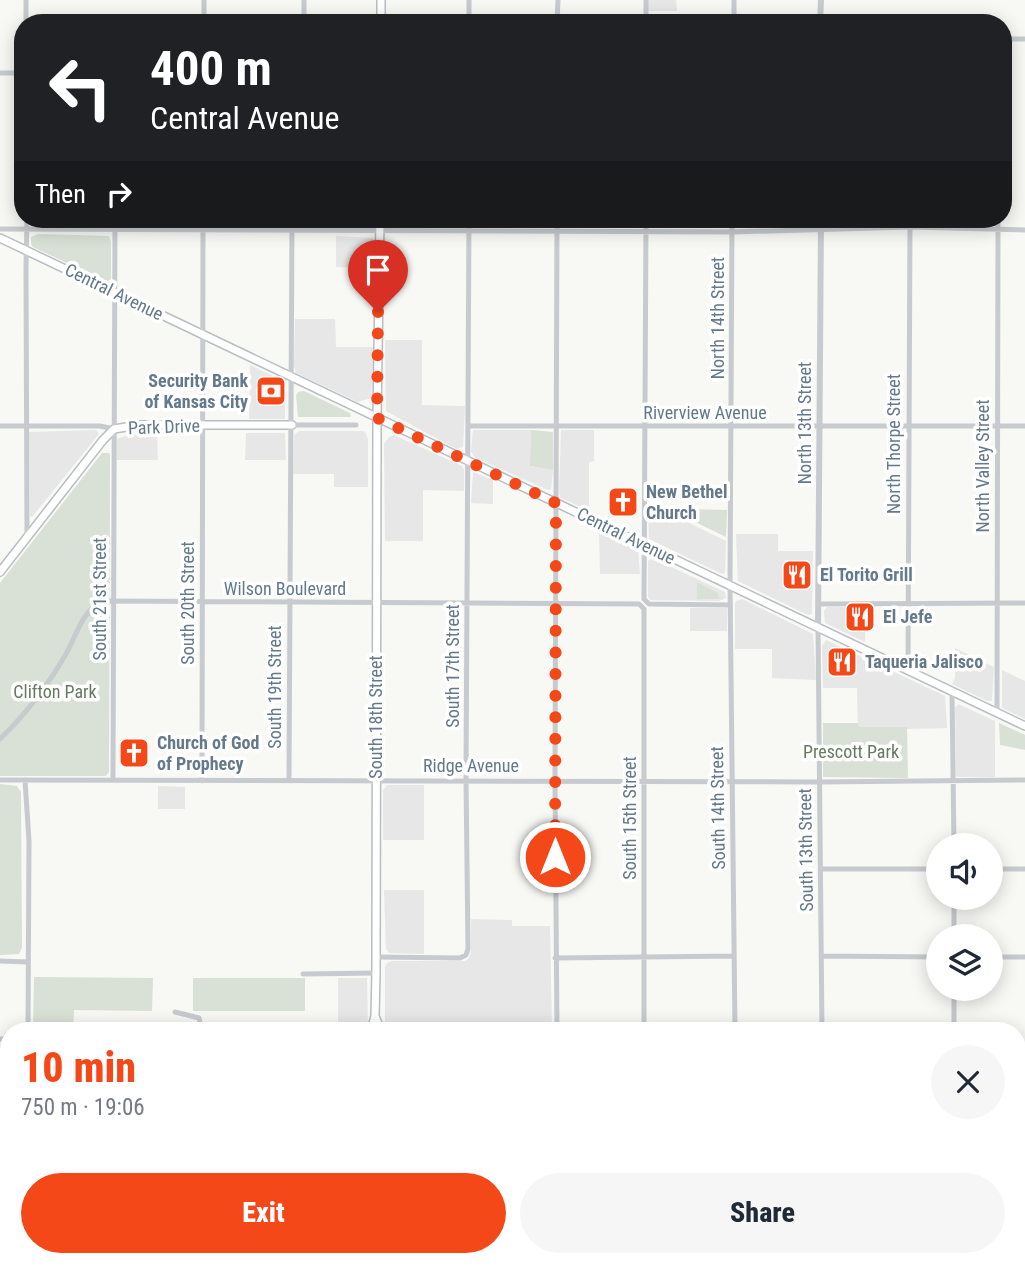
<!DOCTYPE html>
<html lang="en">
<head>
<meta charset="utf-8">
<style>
	body { margin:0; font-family:"Roboto Condensed",sans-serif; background:#f6f6f7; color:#1f2937; height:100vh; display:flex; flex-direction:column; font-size:26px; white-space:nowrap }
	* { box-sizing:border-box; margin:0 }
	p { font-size:23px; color:#747a83 }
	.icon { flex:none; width:38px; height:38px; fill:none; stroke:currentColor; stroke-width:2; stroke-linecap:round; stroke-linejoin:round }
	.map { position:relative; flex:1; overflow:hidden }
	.side { position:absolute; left:0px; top:1022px; width:1026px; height:245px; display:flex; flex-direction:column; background:#fff; border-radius:28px 28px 0 0; box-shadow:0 4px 18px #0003 }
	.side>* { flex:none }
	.banner { position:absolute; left:14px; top:14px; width:998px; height:214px; border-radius:28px; box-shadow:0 4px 18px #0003; background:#202124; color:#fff; overflow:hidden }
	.tools { position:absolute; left:926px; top:833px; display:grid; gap:14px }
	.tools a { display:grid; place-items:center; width:77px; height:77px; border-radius:50%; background:#fff; box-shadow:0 4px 18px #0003; font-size:35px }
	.pin { position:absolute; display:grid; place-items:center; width:60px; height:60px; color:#fff; margin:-72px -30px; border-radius:50% 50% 50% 0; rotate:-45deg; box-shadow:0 0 7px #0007 }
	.pin .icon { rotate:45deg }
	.me { position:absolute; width:77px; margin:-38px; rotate:0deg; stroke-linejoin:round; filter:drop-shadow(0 0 5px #0008) }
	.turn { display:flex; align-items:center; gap:24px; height:147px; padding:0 21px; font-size:32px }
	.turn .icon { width:91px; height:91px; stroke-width:2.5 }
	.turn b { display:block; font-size:49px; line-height:60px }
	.then { display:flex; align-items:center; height:66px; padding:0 21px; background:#0003; gap:14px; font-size:26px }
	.round { display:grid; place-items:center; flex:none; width:74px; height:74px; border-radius:37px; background:#f6f6f7 }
	.overview { display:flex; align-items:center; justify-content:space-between; height:119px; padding:0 21px }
	h1 { font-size:42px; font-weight:800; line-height:52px; color:#f54818 }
	.primary-button { display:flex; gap:14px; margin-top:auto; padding:14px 21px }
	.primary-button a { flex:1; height:80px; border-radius:42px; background:#f54818; color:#fff; font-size:28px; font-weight:800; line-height:80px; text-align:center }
	.primary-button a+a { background:#f6f6f7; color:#1f2937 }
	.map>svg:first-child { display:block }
</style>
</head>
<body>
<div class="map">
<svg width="1025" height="1267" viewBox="0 0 1025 1267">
	<rect width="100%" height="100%" fill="#f8f8f5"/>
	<path fill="#e6e7e6" d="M648 0H676L677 11H647Z
		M342 219H374V221L370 225H342Z
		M336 236 373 238 374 268 336 267Z
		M295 319H335L336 347H374L371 398 358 402 296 373 294 366Z
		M385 340H422V405L465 406 463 447 456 449 386 411Z
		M250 365 285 382V419H249Z
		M96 430 99 434 32 517 30 516 29 432Z
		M473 430H531L530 466 553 470 551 489 548 490 474 457 471 451Z
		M561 430H594V461L589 462V511L561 498 559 493Z
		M299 431H363L366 433 368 440V487H334V474H293L294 435Z
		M157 433 158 460H117V439L127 435Z
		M246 433H285L286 460H245Z
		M394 435 462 466 464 470V491L423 490V541H385L384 444 389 437Z
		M473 472 493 480V504L471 503Z
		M648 514 686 515 689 523 726 541 725 573 722 574 649 539Z
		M599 531 638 550 640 574H600Z
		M736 534H778V551H813L812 614 808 615 738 581Z
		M652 558 725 592 726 598 719 601 651 600 648 597V561Z
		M742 599 813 634 816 680 772 678V649H735V604L736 601Z
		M827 607H866L865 642 825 623 824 611Z
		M690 608H727V631H690Z
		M826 640 945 696 947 728 907 729V727H858L857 688H823L822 646Z
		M955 648 994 667 992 701H987L952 684 955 678Z
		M1002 670 1025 681V719L1002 708Z
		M958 704 995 721V777H958L956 775 955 708Z
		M387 785H424V840H383V790Z
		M158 786 185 787V809H158Z
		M384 890H424V954L389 953 386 949Z
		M471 919 512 920V926H550L552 1031H385V967L387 963 392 961H465L469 958 471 951Z
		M338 978H367L368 1031H338Z
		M410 1258H561V1267H430Z"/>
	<path fill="#d9e0d5" d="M38 234 109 236 111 242V279L107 282 33 247 31 244V237Z
		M304 391 350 413 351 417H298L296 395 298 392Z
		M531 430 553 432V470L530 466Z
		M102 453H109L110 455 109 772 106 776H0V583Z
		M691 509 727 510 726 537 693 521Z
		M697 582 718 593 719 599H697Z
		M823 723H858L859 727H907L908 778 823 777Z
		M999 723 1025 735V750L1000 745Z
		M0 784 17 786 21 792 22 947 19 954 0 955Z
		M34 977 153 978 152 1011 74 1010 73 1031H33Z
		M193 978H305V1011H193Z
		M0 1044H9V1258H22L0 1267Z
		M71 1258H122L123 1267H84Z
		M199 1258H264L243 1267H199Z
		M569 1258H697V1267H570Z"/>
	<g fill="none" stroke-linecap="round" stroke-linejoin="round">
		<g stroke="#b7bdc2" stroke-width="10">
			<path id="secondary" d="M381 23V0
				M0 238 1025 726
				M0 572 103 440 114 429 139 425H292
				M375 1016 381 1031
				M371 1031 375 1016 376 973 377 418 380 219
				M373 1258V1267
				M382 1258V1267"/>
		</g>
		<g stroke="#b9bdc0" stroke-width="13">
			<path id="motorway" d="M349 1258 358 1267
				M395 1258 403 1267
				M254 1267 273 1258
				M288 1267 296 1258"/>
		</g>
		<path stroke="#c7cbcf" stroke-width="5" d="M204 0V23
			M304 0V23
			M646 0V23
			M26 23V0
			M469 23V0
			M557 23 558 0
			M734 23V0
			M1003 39H1025
			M0 73H23
			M557 219 555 781 557 1031
			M646 219 644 599 649 604 730 605
			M732 219 730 585 735 1031
			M0 229 732 232 910 227 1025 230
			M292 425H356
			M0 426H100L114 429
			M468 426H1025
			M27 536 26 267 27 219
			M819 604 1025 603
			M818 628 822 1031
			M908 669 910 219
			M952 691 954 845
			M997 713 998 219
			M0 739C26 714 48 685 66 654 77 634 81 613 102 601L639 604 644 609V1031
			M0 780 820 782 1025 780
			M25 780 29 841 28 1031
			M113 780 115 219
			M289 780 292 219
			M202 781 203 219
			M821 869H938
			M990 869H1025
			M954 898V936
			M821 956 938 957
			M376 957 460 958 466 955 468 949 466 779 469 219
			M990 957H1025
			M555 958 734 956
			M0 961 28 962
			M303 974 376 973
			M954 989V1031
			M175 1012 199 1018 202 1031
			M0 1039H9
			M1017 1045H1025
			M1017 1134H1025
			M0 1144 5 1114V1077L9 1073
			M1017 1221H1025
			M163 1258V1265
			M566 1258V1267
			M737 1258V1267
			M946 1267V1258"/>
		<path stroke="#c7cbcf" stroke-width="6" d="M820 23 821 0
			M818 628 821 219"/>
		<use href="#secondary" stroke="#fff" stroke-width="7"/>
		<use href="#motorway" stroke="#fff" stroke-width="10"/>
	</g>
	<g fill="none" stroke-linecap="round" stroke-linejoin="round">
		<path stroke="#f54818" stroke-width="12" stroke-dasharray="0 21.6" d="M378 312 377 418 556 503 555 857"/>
	</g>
	<defs>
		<g id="bank-square" transform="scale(1.575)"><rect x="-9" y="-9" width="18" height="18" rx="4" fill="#f54818" stroke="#fff"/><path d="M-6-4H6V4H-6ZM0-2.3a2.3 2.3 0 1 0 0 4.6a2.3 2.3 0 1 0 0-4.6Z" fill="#fff"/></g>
		<g id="church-square" transform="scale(1.575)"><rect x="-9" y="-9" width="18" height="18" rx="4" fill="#f54818" stroke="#fff"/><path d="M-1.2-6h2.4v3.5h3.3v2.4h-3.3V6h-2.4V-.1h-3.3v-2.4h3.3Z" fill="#fff"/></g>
		<g id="restaurant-square" transform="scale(1.575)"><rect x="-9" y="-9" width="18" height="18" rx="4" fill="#f54818" stroke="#fff"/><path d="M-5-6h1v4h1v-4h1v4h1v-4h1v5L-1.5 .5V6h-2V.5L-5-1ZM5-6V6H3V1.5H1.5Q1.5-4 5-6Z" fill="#fff"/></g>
	</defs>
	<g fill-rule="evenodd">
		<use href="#bank-square" x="271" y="391"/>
		<use href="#church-square" x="623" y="502"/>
		<use href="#restaurant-square" x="797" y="575"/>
		<use href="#restaurant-square" x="860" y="617"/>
		<use href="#restaurant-square" x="842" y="662"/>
		<use href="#church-square" x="134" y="753"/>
	</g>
	<g text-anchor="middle" stroke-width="7" stroke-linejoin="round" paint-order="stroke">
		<g font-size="18" fill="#647989" stroke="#fff">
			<text transform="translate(114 292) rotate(26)" y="6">Central Avenue</text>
			<text transform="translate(718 318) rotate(-90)" y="6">North 14th Street</text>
			<text x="705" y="419">Riverview Avenue</text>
			<text transform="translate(805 423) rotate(-90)" y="6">North 13th Street</text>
			<text transform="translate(164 427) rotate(-2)" y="6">Park Drive</text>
			<text transform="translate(894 444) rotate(-90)" y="6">North Thorpe Street</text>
			<text transform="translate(983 466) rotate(-90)" y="6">North Valley Street</text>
			<text transform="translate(626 536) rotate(26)" y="6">Central Avenue</text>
			<text x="285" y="595">Wilson Boulevard</text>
			<text transform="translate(100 599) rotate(-90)" y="6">South 21st Street</text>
			<text transform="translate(188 603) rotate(-90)" y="6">South 20th Street</text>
			<text transform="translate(453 666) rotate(-90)" y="6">South 17th Street</text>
			<text transform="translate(275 687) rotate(-90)" y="6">South 19th Street</text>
			<text transform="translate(376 717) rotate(-90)" y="6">South 18th Street</text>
			<text x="471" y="772">Ridge Avenue</text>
			<text transform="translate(718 808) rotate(-91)" y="6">South 14th Street</text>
			<text transform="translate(630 818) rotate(-90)" y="6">South 15th Street</text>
			<text transform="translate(806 850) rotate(-91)" y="6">South 13th Street</text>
		</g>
		<g font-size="18" font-weight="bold" fill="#647989" stroke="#fff" text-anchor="start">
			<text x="248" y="387" text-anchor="end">Security Bank<tspan x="248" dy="21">of Kansas City</tspan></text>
			<text x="646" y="498">New Bethel<tspan x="646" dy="21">Church</tspan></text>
			<text x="820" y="581">El Torito Grill</text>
			<text x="883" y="623">El Jefe</text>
			<text x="865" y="668">Taqueria Jalisco</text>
			<text x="157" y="749">Church of God<tspan x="157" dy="21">of Prophecy</tspan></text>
		</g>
		<g font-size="18" fill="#657a5f" stroke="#fff">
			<text x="55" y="698">Clifton Park</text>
			<text x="851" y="758">Prescott Park</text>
		</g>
	</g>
</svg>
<div class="tools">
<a><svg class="icon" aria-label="sound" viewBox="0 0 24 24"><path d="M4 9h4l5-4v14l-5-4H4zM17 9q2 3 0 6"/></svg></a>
<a><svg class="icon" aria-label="layers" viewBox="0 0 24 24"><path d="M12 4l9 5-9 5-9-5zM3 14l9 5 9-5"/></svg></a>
</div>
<div class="pin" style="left:378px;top:312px;background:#d93025"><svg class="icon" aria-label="arrive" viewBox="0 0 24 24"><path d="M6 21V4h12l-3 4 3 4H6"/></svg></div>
<svg class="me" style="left:555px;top:857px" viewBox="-20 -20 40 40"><circle r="17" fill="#f54818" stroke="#fff" stroke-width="3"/><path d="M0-11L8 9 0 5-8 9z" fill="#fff"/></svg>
<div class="banner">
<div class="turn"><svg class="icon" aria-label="left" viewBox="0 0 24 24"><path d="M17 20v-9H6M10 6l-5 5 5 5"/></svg><div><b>400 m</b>Central Avenue</div></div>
<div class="then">Then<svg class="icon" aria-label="right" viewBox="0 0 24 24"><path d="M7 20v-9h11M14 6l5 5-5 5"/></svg></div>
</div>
<section class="side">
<div class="overview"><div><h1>10 min</h1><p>750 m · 19:06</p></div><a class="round"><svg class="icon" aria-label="close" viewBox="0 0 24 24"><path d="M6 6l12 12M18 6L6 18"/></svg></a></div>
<div class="primary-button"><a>Exit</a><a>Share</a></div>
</section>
</div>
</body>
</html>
